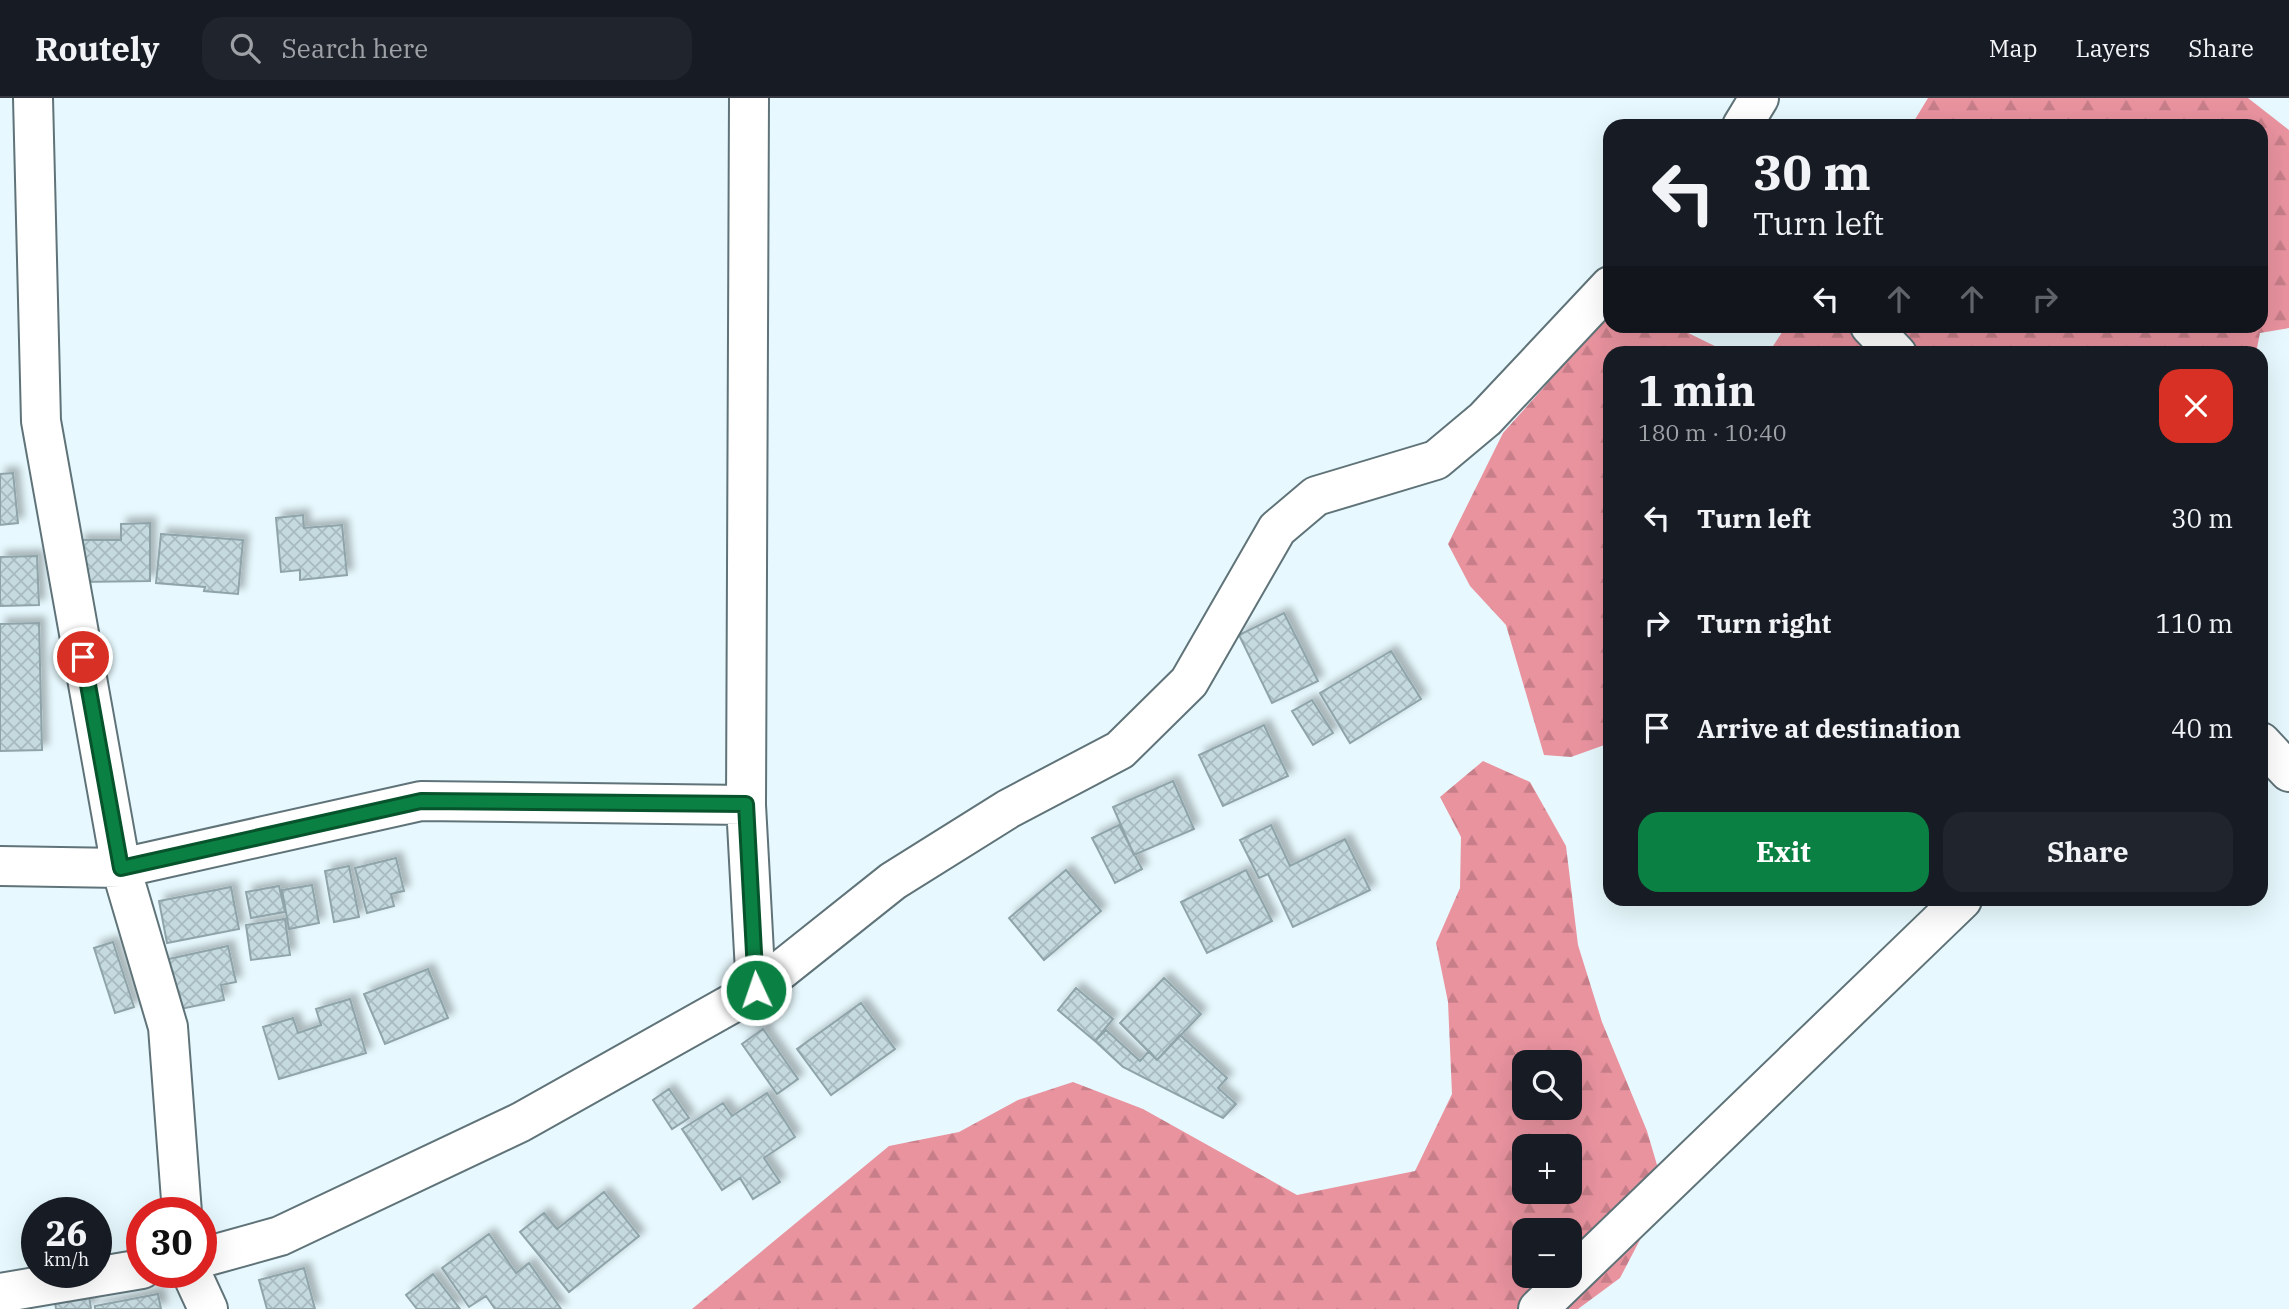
<!DOCTYPE html>
<html lang="en">
<head>
<meta charset="utf-8">
<style>
	body { margin:0; font-family:"IBM Plex Serif",serif; background:#20242c; color:#f1f3f6; height:100vh; display:flex; flex-direction:column; font-size:26px; white-space:nowrap }
	* { box-sizing:border-box; margin:0 }
	p { font-size:23px; color:#9ea1a6 }
	.icon { flex:none; width:38px; height:38px; fill:none; stroke:currentColor; stroke-width:2; stroke-linecap:round; stroke-linejoin:round }
	.map { position:relative; flex:1; overflow:hidden }
	.drawer { position:absolute; left:1603px; top:248px; width:665px; height:560px; display:flex; flex-direction:column; background:#171b24; border-radius:21px; box-shadow:0 7px 28px #0002 }
	.drawer>* { flex:none }
	.guide { position:absolute; left:1603px; top:21px; width:665px; height:214px; border-radius:21px; box-shadow:0 7px 28px #0002; background:#171b24; color:#f1f3f6; overflow:hidden }
	.buttons { position:absolute; left:1512px; top:952px; display:grid; gap:14px }
	.buttons a { display:grid; place-items:center; width:70px; height:70px; border-radius:14px; background:#171b24; box-shadow:0 7px 28px #0002; font-size:35px }
	.speed { position:absolute; left:21px; top:1099px; display:flex; gap:14px; font-size:35px; font-weight:700; text-align:center }
	.speed>* { display:grid; place-content:center; width:91px; height:91px; border-radius:50%; background:#171b24; box-shadow:0 7px 28px #0002; line-height:1 }
	.speed small { font-size:18px; font-weight:400 }
	.speed .limit { border:10px solid #d22; background:#fff; color:#111 }
	.pin { position:absolute; display:grid; place-items:center; width:60px; height:60px; color:#fff; margin:-30px; border:4px solid #fff; border-radius:50%; box-shadow:0 2px 7px #0007 }
	.me { position:absolute; width:77px; margin:-38px; rotate:357deg; stroke-linejoin:round; filter:drop-shadow(0 0 5px #0008) }
	.turn { display:flex; align-items:center; gap:24px; height:147px; padding:0 35px; font-size:32px }
	.turn .icon { width:91px; height:91px; stroke-width:2.5 }
	.turn b { display:block; font-size:49px; line-height:60px }
	.lanes { display:flex; align-items:center; height:66px; padding:0 35px; background:#0003; justify-content:center; gap:35px; direction:ltr }
	.lanes .off { opacity:.35 }
	.round { display:grid; place-items:center; flex:none; width:74px; height:74px; border-radius:21px; background:#20242c }
	.summary { display:flex; align-items:center; justify-content:space-between; height:119px; padding:0 35px }
	h1 { font-size:42px; font-weight:800; line-height:52px }
	.button { display:flex; gap:14px; margin-top:auto; padding:14px 35px }
	.button a { flex:1; height:80px; border-radius:21px; background:#0b8043; color:#fff; font-size:28px; font-weight:800; line-height:80px; text-align:center }
	.button a+a { background:#20242c; color:#f1f3f6 }
	ul { padding:0; list-style:none }
	li { display:flex; align-items:center; gap:21px; height:105px; padding:0 35px }
	li div { flex:1 }
	li b { display:block; font-size:26px }
	li em { font-style:normal }
	header { display:flex; align-items:center; gap:42px; box-sizing:border-box; height:98px; padding:0 35px; background:#171b24; border-bottom:2px solid #363941 }
	header strong { font-size:33px }
	nav { display:flex; gap:38px; margin-inline-start:auto; font-size:24px }
	.search { width:490px; height:63px; background:#20242c; display:flex; align-items:center; gap:18px; box-sizing:border-box; padding:0 24px; border-radius:21px; color:#9ea1a6; font-size:26px }
	.map>svg:first-child { display:block }
</style>
</head>
<body>
<header>
<strong>Routely</strong>
<div class="search"><svg class="icon" aria-label="search" viewBox="0 0 24 24"><circle cx="10" cy="10" r="6"/><path d="M15 15l6 6"/></svg>Search here</div>
<nav><a>Map</a><a>Layers</a><a>Share</a></nav>
</header>
<div class="map">
<svg width="2289" height="1211" viewBox="0 0 2289 1211">
	<defs>
		<pattern id="forest-firs" width="22" height="20" patternUnits="userSpaceOnUse" patternTransform="scale(1.75)"><rect width="22" height="20" fill="#e9939f"/><path d="M5 1l3.5 6h-7zM16 11l3.5 6h-7z" fill="#c77e88"/></pattern>
		<pattern id="building-cross-hatch" width="8" height="8" patternUnits="userSpaceOnUse" patternTransform="scale(1.75)"><rect width="8" height="8" fill="#c4dadf"/><path d="M0 0l8 8M0 8l8-8" fill="none" stroke="#a7babf"/></pattern>
		<filter id="shadow"><feDropShadow dx="6" dy="-6" stdDeviation="3.5" flood-color="#0004"/></filter>
	</defs>
	<rect width="100%" height="100%" fill="#e7f9fe"/>
	<path fill="url(#forest-firs)" fill-rule="evenodd" d="M1928 0H2248L2289 32V230L2260 235 2256 255 1768 256 1786 228H2261V28H1911Z
		M1610 215V228H1674L1729 255 1610 256V645L1571 659 1544 657 1506 527 1470 488 1448 446 1503 335Z
		M1483 663 1530 684 1566 748 1578 847 1602 924 1647 1033 1665 1094 1620 1180 1578 1211H692L889 1048 959 1034 1018 1002 1073 984 1143 1011 1297 1097 1415 1073 1452 996 1448 904 1436 845 1460 790 1461 739 1440 699ZM1524 964H1570V1010H1524ZM1524 1048H1570V1094H1524ZM1524 1132H1570V1178H1524Z"/>
	<path fill="url(#building-cross-hatch)" stroke="#8fa4a9" stroke-width="2" filter="url(#shadow)" d="M13 375 18 425 0 427V376Z
		M303 417 304 430 342 427 347 477 300 482V472L281 474 276 420Z
		M150 425V483L79 484V442H121V426Z
		M161 436 243 442 238 496 204 493 205 489 156 485Z
		M37 458 39 507 0 508V459Z
		M1284 515 1318 583 1272 605 1239 537Z
		M39 525 42 652 0 653V526Z
		M1391 553 1421 601 1350 645 1320 595Z
		M1312 602 1333 635 1313 647 1292 613Z
		M1264 627 1288 678 1223 708 1199 657Z
		M1173 683 1194 731 1134 757 1113 709Z
		M1119 727 1142 771 1115 785 1092 740Z
		M1271 727 1290 768 1345 741 1370 792 1293 829 1268 776 1259 780 1240 742Z
		M396 760 404 793 391 796 394 808 367 815 355 770Z
		M349 768 359 819 334 824 325 773Z
		M1066 772 1101 813 1044 862 1009 820Z
		M1246 772 1272 823 1207 855 1181 804Z
		M312 787 319 825 289 831 282 792Z
		M279 788 285 814 251 820 246 794Z
		M231 789 239 831 167 845 159 803Z
		M285 821 290 857 251 862 246 827Z
		M113 844 134 909 115 915 94 850Z
		M228 848 236 884 221 887 224 902 175 912 164 862Z
		M428 871 448 920 385 946 364 896Z
		M1164 880 1201 916 1157 962 1120 925Z
		M1076 890 1113 921 1095 943 1058 912Z
		M350 901 366 955 279 981 263 929 293 920 298 935 321 927 316 911Z
		M861 905 895 951 831 997 797 951Z
		M763 931 798 981 777 996 742 946Z
		M1106 932 1140 963 1149 953 1157 962 1180 937 1227 980 1218 990 1236 1006 1223 1020 1123 969 1095 943Z
		M669 991 689 1020 672 1031 653 1002Z
		M767 995 795 1039 764 1060 780 1084 753 1101 740 1080 722 1092 682 1031 723 1005 732 1018Z
		M604 1094 639 1138 569 1194 520 1134 544 1115 557 1131Z
		M489 1136 516 1175 529 1165 561 1211H495L486 1198 469 1209 442 1170Z
		M304 1170 315 1211H267L259 1182Z
		M433 1176 460 1211H417L406 1197Z
		M158 1196 161 1211H95V1208Z
		M89 1198 91 1211H56L55 1204Z"/>
	<g fill="none" stroke-linecap="round" stroke-linejoin="round">
		<g stroke="#5f7378" stroke-width="42">
			<path id="street" d="M33 0 41 323 121 770 168 929 182 1115
				M749 0 746 707 756 892
				M1742 28 1759 0
				M1870 228 1897 256
				M2261 644 2289 674
				M0 768 121 770 421 703 746 707
				M201 1160 280 1138 521 1024 756 892 893 783 1008 711 1120 652 1189 584 1277 431 1316 398 1436 362 1485 321 1610 188
				M191 1174 208 1211
				M0 1195 142 1171
				M1538 1211 1962 802"/>
		</g>
		<use href="#street" stroke="#fff" stroke-width="38"/>
	</g>
	<g fill="none" stroke-linecap="round" stroke-linejoin="round">
		<g stroke="#07532c" stroke-width="18">
			<path id="route" d="M83 559 121 770 421 703 746 706 756 892"/>
		</g>
		<use href="#route" stroke="#0b8043" stroke-width="12"/>
	</g>
</svg>
<div class="buttons">
<a><svg class="icon" aria-label="search" viewBox="0 0 24 24"><circle cx="10" cy="10" r="6"/><path d="M15 15l6 6"/></svg></a>
<a>+</a>
<a>−</a>
</div>
<div class="speed"><div>26<small>km/h</small></div><div class="limit">30</div></div>
<div class="pin" style="left:83px;top:559px;background:#d93025"><svg class="icon" aria-label="arrive" viewBox="0 0 24 24"><path d="M6 21V4h12l-3 4 3 4H6"/></svg></div>
<svg class="me" style="left:756px;top:892px" viewBox="-20 -20 40 40"><circle r="17" fill="#0b8043" stroke="#fff" stroke-width="3"/><path d="M0-11L8 9 0 5-8 9z" fill="#fff"/></svg>
<div class="guide">
<div class="turn"><svg class="icon" aria-label="left" viewBox="0 0 24 24"><path d="M17 20v-9H6M10 6l-5 5 5 5"/></svg><div><b>30 m</b>Turn left</div></div>
<div class="lanes"><svg class="icon" aria-label="left" viewBox="0 0 24 24"><path d="M17 20v-9H6M10 6l-5 5 5 5"/></svg><svg class="icon off" aria-label="ahead" viewBox="0 0 24 24"><path d="M12 20V5M6 11l6-6 6 6"/></svg><svg class="icon off" aria-label="ahead" viewBox="0 0 24 24"><path d="M12 20V5M6 11l6-6 6 6"/></svg><svg class="icon off" aria-label="right" viewBox="0 0 24 24"><path d="M7 20v-9h11M14 6l5 5-5 5"/></svg></div>
</div>
<section class="drawer">
<div class="summary"><div><h1>1 min</h1><p>180 m · 10:40</p></div><a class="round" style="background:#d93025;color:#fff"><svg class="icon" aria-label="close" viewBox="0 0 24 24"><path d="M6 6l12 12M18 6L6 18"/></svg></a></div>
<ul>
<li><svg class="icon" aria-label="left" viewBox="0 0 24 24"><path d="M17 20v-9H6M10 6l-5 5 5 5"/></svg><div><b>Turn left</b></div><em>30 m</em></li>
<li><svg class="icon" aria-label="right" viewBox="0 0 24 24"><path d="M7 20v-9h11M14 6l5 5-5 5"/></svg><div><b>Turn right</b></div><em>110 m</em></li>
<li><svg class="icon" aria-label="arrive" viewBox="0 0 24 24"><path d="M6 21V4h12l-3 4 3 4H6"/></svg><div><b>Arrive at destination</b></div><em>40 m</em></li>
</ul>
<div class="button"><a>Exit</a><a>Share</a></div>
</section>
</div>
</body>
</html>
